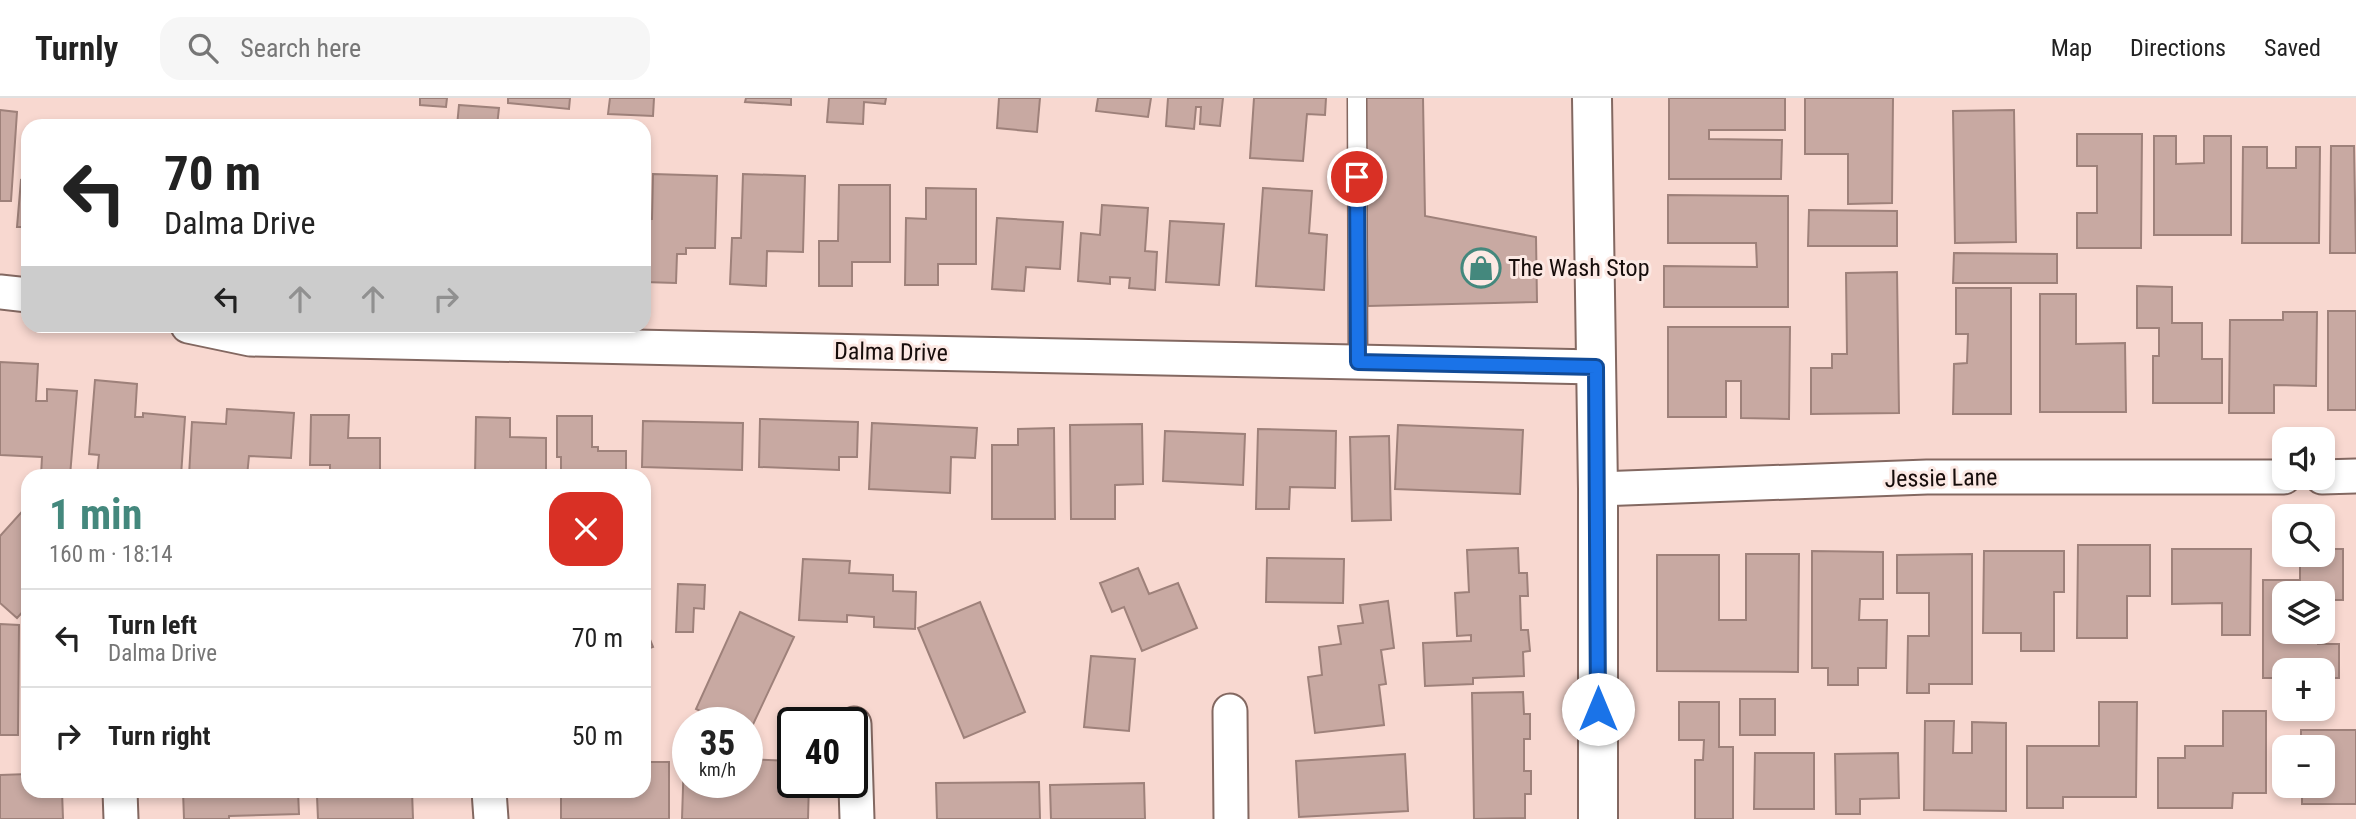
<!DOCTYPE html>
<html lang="en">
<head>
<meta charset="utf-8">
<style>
	body { margin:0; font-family:"Roboto Condensed",sans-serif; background:#f6f6f6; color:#222; height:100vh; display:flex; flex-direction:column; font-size:26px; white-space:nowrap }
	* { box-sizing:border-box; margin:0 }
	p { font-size:23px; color:#767676 }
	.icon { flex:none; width:38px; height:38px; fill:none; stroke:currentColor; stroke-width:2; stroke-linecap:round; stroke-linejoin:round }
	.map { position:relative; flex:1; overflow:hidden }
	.details { position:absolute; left:21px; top:371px; width:630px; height:329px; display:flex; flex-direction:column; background:#fff; border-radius:21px; box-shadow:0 4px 10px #0003 }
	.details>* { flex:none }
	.top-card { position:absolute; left:21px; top:21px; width:630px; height:214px; border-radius:21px; box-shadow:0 4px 10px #0003; background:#fff; color:#222; overflow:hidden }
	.buttons { position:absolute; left:2272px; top:329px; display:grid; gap:14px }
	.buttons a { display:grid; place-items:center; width:63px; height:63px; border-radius:14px; background:#fff; box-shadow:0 4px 10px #0003; font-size:35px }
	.speed { position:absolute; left:672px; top:609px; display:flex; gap:14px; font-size:35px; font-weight:700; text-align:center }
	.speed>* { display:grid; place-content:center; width:91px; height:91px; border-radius:50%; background:#fff; box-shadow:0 4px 10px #0003; line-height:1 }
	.speed small { font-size:18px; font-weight:400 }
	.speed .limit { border:4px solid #111; border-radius:10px; background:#fff; color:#111 }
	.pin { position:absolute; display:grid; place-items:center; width:60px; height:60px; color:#fff; margin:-30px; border:4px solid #fff; border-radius:50%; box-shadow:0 2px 7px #0007 }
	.me { position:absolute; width:77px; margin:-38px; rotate:0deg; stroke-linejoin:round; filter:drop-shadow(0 0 5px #0008) }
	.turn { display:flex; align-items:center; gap:24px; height:147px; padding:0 28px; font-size:32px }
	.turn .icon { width:91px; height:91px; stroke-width:2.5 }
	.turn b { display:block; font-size:49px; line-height:60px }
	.lanes { display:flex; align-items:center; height:66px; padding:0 28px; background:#0003; justify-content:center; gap:35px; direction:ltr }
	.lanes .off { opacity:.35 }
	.round { display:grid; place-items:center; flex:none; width:74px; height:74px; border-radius:21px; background:#f6f6f6 }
	.headline { display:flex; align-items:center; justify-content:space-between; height:119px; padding:0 28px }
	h1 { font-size:42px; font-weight:700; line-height:52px; color:#44887d }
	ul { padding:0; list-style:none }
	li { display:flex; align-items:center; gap:21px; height:98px; padding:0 28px; border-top:2px solid #e0e0e0 }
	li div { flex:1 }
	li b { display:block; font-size:26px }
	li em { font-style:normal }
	header { display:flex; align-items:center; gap:42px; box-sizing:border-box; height:98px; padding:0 35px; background:#fff; border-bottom:2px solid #e0e0e0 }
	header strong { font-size:33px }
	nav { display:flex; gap:38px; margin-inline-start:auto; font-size:24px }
	.search { width:490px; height:63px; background:#f6f6f6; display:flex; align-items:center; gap:18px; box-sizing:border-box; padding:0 24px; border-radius:21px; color:#767676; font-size:26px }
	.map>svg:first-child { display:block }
</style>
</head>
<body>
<header>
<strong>Turnly</strong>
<div class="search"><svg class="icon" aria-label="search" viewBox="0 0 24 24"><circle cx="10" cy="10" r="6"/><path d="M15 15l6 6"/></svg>Search here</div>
<nav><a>Map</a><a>Directions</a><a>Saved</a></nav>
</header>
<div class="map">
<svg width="2356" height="721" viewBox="0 0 2356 721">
	<rect width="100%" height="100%" fill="#f8d8d0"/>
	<path fill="#c8a9a2" stroke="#9e817a" stroke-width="2" d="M420 0H447L446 9 420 7Z
		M508 0H570L569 11 508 5Z
		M610 0H654L653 18 608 16Z
		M746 0H791V7L745 4Z
		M829 0H886L885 6 864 4 863 26 827 24Z
		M999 0H1040L1037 34 997 30Z
		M1098 0H1151L1148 19 1096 13Z
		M1168 0H1223L1220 28 1200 26 1201 9H1196L1194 31 1166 28Z
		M1254 0H1326L1325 17 1307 16 1303 63 1250 60Z
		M1364 0H1423L1425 118 1536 139 1537 204 1368 208Z
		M1669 0H1785V32H1709V41L1782 42 1781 81H1669Z
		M1805 0H1893L1892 105 1848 106V56H1805Z
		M459 7 499 10 497 28H457Z
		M0 12 17 14 11 103H0Z
		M2014 12 2016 144 1955 145 1953 13Z
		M2077 36H2142L2141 150H2077V115H2097V68H2077Z
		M2154 38H2176V66L2204 65V38H2231V137H2154Z
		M2331 48H2354L2356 155H2330Z
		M2243 49H2267V70H2296V49H2320L2319 145H2242Z
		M653 76 717 78 715 150H686V156H677L676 185 644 184V121H652Z
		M743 76 805 78 803 154 767 153 766 188 730 186 732 140H741Z
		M21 82 28 83V129H17Z
		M839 87H890V164H852V188H819V143H838Z
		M926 90 976 91V166H938V187H905L906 120 926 121Z
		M1263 90 1312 93 1309 135 1327 137 1324 192 1256 188Z
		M1668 97 1788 98V209H1664V168L1757 169 1756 145H1668Z
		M1102 107 1148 110 1145 153 1157 154 1155 192 1129 190 1130 180 1110 179V186L1078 183 1081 135 1100 137Z
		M1809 112 1897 113V148H1808Z
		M997 120 1063 124 1060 171 1026 169 1024 193 992 191Z
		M1170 123 1224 126 1219 187 1166 184Z
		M1954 155 2057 156V185H1953Z
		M1897 174 1899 315 1811 316V270H1832V256H1847L1846 175Z
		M2137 188 2172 189V225H2202V261H2222V305H2153V258H2159V230H2137Z
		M1956 190H2011V316H1953L1954 266 1967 265 1968 236H1956Z
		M2040 196H2076V246L2125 245 2126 314H2040Z
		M2328 213H2356V312H2328Z
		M2283 214H2317L2316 288 2274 287V315H2229L2230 222H2283Z
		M1668 229H1790L1789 321 1741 320V283H1726V319H1668Z
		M0 264 38 266 36 303H47V291L77 293 70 378H41L42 359 0 357Z
		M95 282 137 286 135 319H143V315L185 319 181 378H97L99 357 89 356Z
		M227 311 294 315 291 360 249 358 247 378H189L192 324 226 326Z
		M311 317H349L348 340H380V378H330V367H310Z
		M557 318H592V349H598V353H626V378H561V359H557Z
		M476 319 510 320V339L546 340V378H475Z
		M760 321 858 324 857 359H839V372L759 369Z
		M643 323 743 325 742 372 642 369Z
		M872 325 977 330 975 360 951 359 950 395 869 391Z
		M1142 326 1143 386 1115 387V421H1071L1070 327Z
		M1398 327 1523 332 1520 396 1395 391Z
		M1054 330 1055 421H992V347H1018V331Z
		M1258 331 1336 333 1335 390 1290 389 1289 411H1256Z
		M1165 333 1245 336 1243 387 1163 383Z
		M1389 338 1391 422 1352 423 1350 339Z
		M28 407V508L17 520 0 505V438Z
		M2078 447H2150V498H2127V540H2077Z
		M1518 450 1519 475H1527L1528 498H1520L1521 532H1528L1530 553 1523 554 1524 578 1473 580V586L1425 588 1423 545 1471 543V537L1457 538 1455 495 1469 494 1467 452Z
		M2172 451H2251L2250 537H2222V505L2172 506Z
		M2322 451H2343V502H2322V495H2284V534H2318V546H2339V580H2322V572H2284V580H2263V482H2300V457H2322Z
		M1812 453 1883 454V501H1860L1859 522H1887L1886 570H1858V587H1828V570H1812Z
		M1984 453H2064V494H2054V553H2021V535H1983Z
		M1746 456H1799L1798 574 1657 573V457H1719V522H1746Z
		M1972 456V586H1929V595H1907L1908 538H1929V495H1897V457Z
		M1267 460 1344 461 1343 505 1266 504Z
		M803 461 850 463 849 475 893 477V493L916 494 915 531 874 529V519L847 517V524L799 522Z
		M1138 470 1149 496 1178 485 1197 530 1142 553 1124 509 1112 514 1100 485Z
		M678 486 705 487 704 511 694 510 693 534H676Z
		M1388 503 1394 550 1381 552 1386 586 1379 587 1384 627 1315 635 1308 579 1322 577 1319 549 1341 546 1338 528 1363 525 1360 507Z
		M980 504 1025 614 964 640 918 530Z
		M740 514 794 539 749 635 747 634V625H726L696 611Z
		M0 526 19 527 18 637H0Z
		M644 527 653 549 644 552Z
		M1091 558 1135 561 1129 633 1084 629Z
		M1523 594 1524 616H1530V641H1524V673H1531V696H1525V720L1474 721 1472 595Z
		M1740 601H1775V637H1740Z
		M1679 604H1719V649H1733V721H1695V662H1703L1704 642H1679Z
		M2099 604H2137L2136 699H2063V710H2027V648H2099Z
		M2223 613H2266V695H2233L2232 710H2158V660H2185V648H2223Z
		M1925 623H1954L1953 655H1972V624L2006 625V713L1924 712Z
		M2301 632H2356V706H2302V699H2286V688H2322V649H2301Z
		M1755 655H1814V711H1754Z
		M1898 655 1899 700 1860 701V716H1836L1835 656Z
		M1405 656 1408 713 1299 719 1296 663Z
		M684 659H688V684H747V661L793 663V684H809L808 721H682Z
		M644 664H669V721H561V693H644Z
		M28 676V693H62L63 721H0V677Z
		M1039 684 1040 721H937L936 685Z
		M1144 685 1145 721H1051L1050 687Z
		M183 693H298L299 716 229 718V721H184Z
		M349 693H412L413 721H318L317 698 349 697Z"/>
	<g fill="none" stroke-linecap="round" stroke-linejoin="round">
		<g stroke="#836861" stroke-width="21">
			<path id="lane" d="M1357 0 1358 264"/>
		</g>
		<g stroke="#836861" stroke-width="37">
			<path id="street" d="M0 194 28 197
				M188 228 250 241 1596 269
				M2322 379 2356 378
				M1598 391 1927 379H2284
				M1230 613 1231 721
				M854 626 857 721
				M120 693 121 721
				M489 693 491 721"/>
		</g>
		<g stroke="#836861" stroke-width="42">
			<path id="secondary" d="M1592 0 1598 391V721"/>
		</g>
		<use href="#lane" stroke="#fff" stroke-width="18"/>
		<use href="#street" stroke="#fff" stroke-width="33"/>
		<use href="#secondary" stroke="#fff" stroke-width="38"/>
	</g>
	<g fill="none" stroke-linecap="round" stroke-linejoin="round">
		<g stroke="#114b97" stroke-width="18">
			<path id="route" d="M1357 79 1358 264 1596 269 1598 611"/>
		</g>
		<use href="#route" stroke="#1a73e8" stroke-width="12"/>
	</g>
	<defs>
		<g id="shop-ring" transform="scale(2.0125)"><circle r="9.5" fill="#fce9e4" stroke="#44887d" stroke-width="1.5"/><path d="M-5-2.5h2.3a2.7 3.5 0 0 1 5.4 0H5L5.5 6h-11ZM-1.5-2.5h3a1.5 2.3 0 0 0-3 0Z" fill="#44887d"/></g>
	</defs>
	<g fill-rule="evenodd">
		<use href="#shop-ring" x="1481" y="170"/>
	</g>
	<g text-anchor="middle" stroke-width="6" stroke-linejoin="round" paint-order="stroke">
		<g font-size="24" fill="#170d0b" stroke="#fce9e4" text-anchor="start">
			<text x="1508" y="178">The Wash Stop</text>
		</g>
		<g font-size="24" fill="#170d0b" stroke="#fce9e4">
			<text transform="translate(891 254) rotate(1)" y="8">Dalma Drive</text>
			<text transform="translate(1941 380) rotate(-1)" y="8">Jessie Lane</text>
		</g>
	</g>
</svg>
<div class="buttons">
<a><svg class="icon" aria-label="sound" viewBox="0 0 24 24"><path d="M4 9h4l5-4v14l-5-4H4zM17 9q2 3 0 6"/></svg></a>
<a><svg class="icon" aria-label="search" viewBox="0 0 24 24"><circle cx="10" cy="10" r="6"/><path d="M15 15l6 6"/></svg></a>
<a><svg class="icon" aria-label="layers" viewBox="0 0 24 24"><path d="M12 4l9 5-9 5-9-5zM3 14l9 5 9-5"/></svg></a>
<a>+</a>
<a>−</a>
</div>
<div class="speed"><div>35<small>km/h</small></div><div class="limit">40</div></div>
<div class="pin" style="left:1357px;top:79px;background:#d93025"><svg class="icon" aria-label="arrive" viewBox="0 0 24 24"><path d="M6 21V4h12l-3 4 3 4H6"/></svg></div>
<svg class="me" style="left:1598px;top:611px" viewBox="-20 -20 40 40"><circle r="19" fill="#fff"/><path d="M0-13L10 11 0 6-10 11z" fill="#1a73e8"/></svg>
<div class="top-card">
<div class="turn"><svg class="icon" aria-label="left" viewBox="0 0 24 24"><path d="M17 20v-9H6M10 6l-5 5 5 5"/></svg><div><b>70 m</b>Dalma Drive</div></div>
<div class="lanes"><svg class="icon" aria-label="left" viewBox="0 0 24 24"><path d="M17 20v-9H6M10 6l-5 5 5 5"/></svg><svg class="icon off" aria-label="ahead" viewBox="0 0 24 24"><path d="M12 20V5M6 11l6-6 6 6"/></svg><svg class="icon off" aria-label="ahead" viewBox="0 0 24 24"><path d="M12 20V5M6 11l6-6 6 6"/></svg><svg class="icon off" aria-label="right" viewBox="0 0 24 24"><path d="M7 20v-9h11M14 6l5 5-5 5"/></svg></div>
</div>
<section class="details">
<div class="headline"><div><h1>1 min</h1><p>160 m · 18:14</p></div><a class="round" style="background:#d93025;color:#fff"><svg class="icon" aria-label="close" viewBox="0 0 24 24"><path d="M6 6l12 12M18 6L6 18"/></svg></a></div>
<ul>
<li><svg class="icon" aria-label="left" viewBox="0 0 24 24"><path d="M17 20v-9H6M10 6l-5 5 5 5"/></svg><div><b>Turn left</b><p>Dalma Drive</p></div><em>70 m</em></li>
<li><svg class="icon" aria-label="right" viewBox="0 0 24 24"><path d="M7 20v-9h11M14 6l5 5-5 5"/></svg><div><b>Turn right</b></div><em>50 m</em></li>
</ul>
</section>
</div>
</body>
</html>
